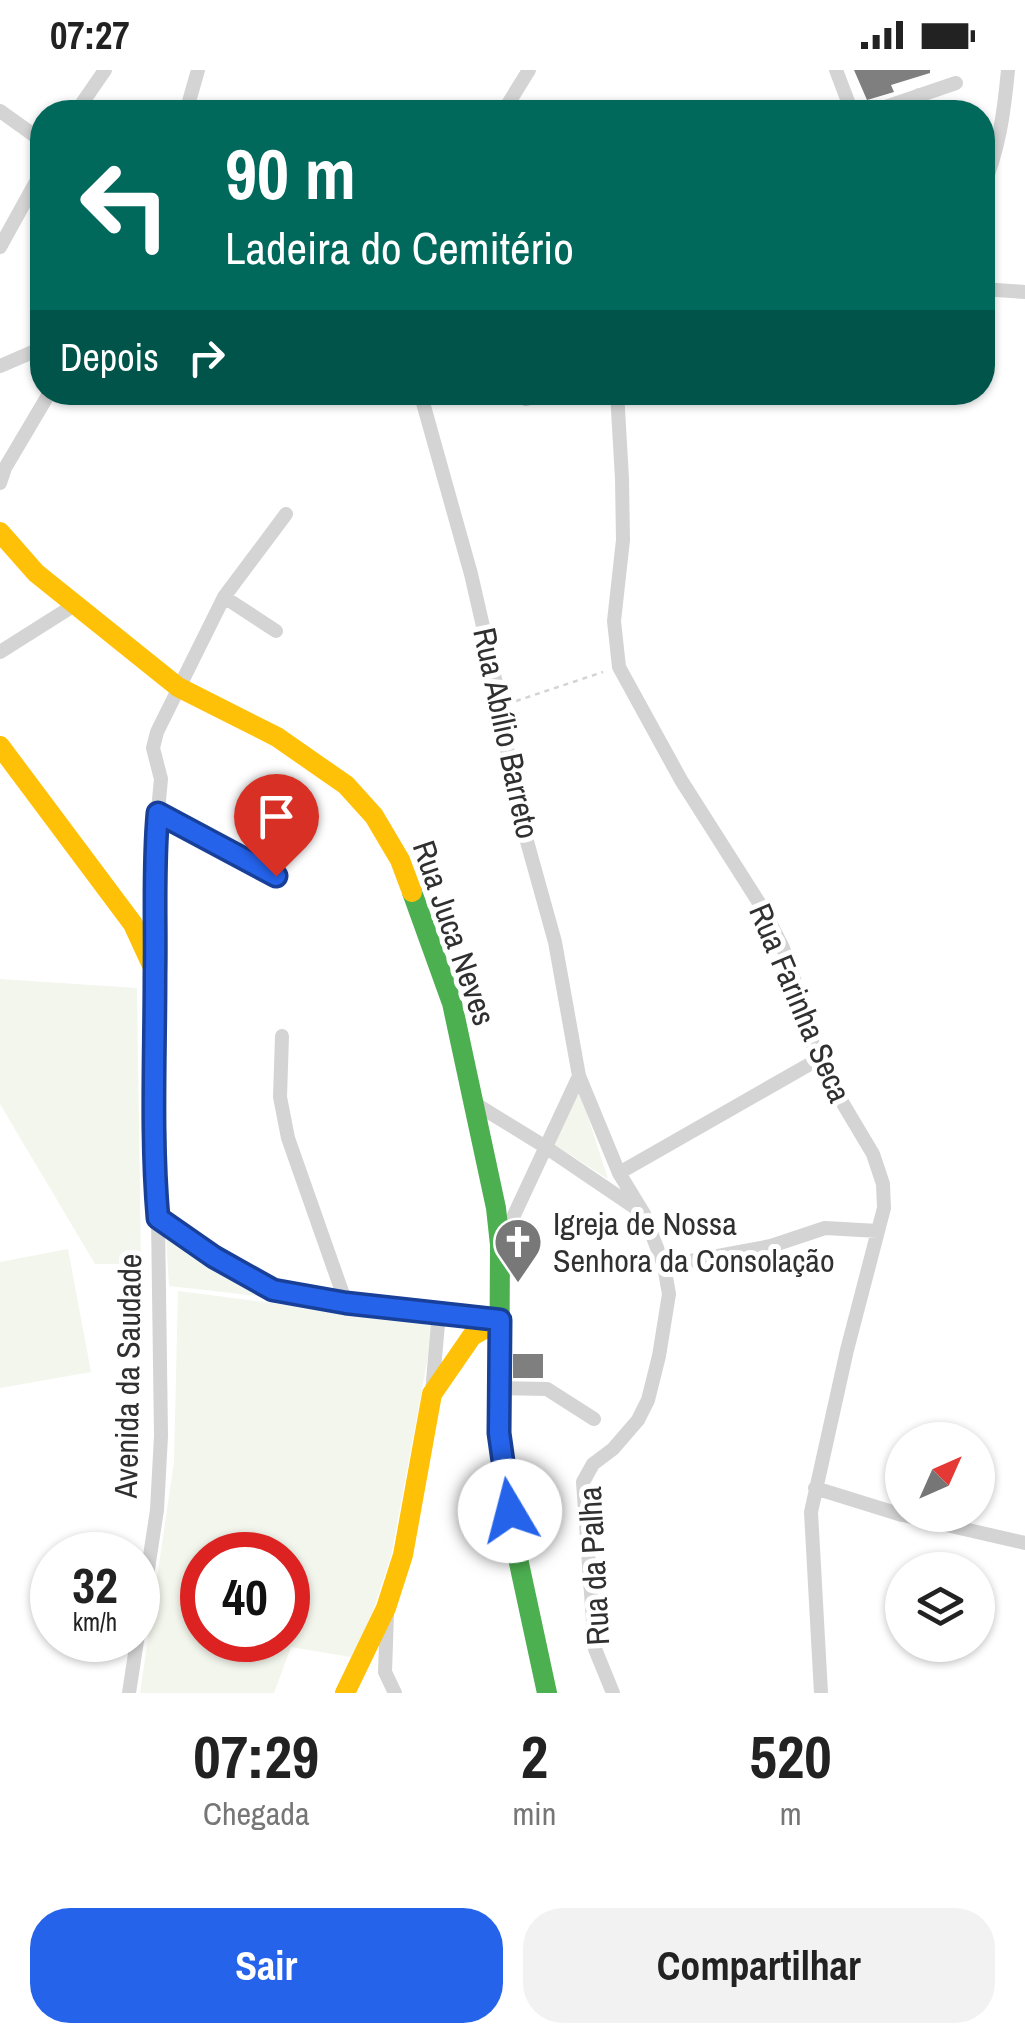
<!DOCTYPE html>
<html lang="pt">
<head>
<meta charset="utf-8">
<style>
	body { margin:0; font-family:"Archivo Narrow",sans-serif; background:#f2f2f2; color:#222; height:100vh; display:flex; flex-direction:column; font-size:38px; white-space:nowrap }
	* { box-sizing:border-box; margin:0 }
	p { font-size:32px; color:#767676 }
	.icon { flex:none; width:55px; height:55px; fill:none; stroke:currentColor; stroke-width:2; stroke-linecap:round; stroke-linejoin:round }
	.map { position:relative; height:1623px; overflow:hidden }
	.drawer { display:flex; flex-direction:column; background:#fff; flex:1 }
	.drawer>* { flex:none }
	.top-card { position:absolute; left:30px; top:30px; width:965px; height:305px; border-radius:40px; box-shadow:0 2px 8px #0004; background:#00695c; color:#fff; overflow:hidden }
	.needle { width:65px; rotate:45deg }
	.tools { position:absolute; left:885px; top:1352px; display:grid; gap:20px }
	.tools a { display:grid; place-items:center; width:110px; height:110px; border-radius:50%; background:#fff; box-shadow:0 2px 8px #0004; font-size:50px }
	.speed { position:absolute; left:30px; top:1462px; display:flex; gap:20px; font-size:50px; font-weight:700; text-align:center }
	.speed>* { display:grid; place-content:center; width:130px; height:130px; border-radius:50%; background:#fff; box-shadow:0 2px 8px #0004; line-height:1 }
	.speed small { font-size:25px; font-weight:400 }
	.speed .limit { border:15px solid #d22; background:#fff; color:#111 }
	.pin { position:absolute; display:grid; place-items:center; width:85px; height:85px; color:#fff; margin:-102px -42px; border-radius:50% 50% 50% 0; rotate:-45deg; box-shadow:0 0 10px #0007 }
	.pin .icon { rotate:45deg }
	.me { position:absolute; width:110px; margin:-55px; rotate:352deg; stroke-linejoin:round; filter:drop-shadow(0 0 8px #0008) }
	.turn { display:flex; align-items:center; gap:35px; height:210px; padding:0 30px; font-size:45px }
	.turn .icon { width:130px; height:130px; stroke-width:2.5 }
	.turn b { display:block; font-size:70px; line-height:85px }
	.then { display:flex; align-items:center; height:95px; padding:0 30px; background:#0003; gap:20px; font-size:38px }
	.eta { display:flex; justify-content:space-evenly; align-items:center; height:170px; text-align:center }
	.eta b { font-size:60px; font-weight:700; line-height:70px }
	.primary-button { display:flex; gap:20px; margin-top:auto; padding:20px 30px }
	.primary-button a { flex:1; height:115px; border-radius:40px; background:#2563eb; color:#fff; font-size:40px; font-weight:700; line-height:115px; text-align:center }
	.primary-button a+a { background:#f2f2f2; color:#222 }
	.status { display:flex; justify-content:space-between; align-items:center; height:70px; padding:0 50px; background:#fff; direction:ltr }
	.status svg { height:28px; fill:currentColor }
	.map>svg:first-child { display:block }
</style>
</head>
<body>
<div class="status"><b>07:27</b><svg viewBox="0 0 49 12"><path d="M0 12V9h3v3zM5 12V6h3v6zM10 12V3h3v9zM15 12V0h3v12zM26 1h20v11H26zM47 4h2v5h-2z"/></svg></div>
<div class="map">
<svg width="1025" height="1623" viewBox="0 0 1025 1623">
	<rect width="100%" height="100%" fill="#fff"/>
	<path fill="#f3f6ec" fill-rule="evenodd" d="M0 909 137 918 141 1194H95L0 1034Z
		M579 1019 608 1109 552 1073Z
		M166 1166 259 1226 169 1216Z
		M68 1179 91 1302 0 1318V1192Z
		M178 1221 434 1254 391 1487 357 1588 291 1577 274 1623H140L174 1392ZM202 1485H288V1570H202Z"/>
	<path fill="#7f7f7f" d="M854 0H930V3L891 15 894 22 867 30Z
		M513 1284H543V1308H513Z"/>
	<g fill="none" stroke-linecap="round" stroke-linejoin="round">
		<path stroke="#d4d4d4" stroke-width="2.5" stroke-dasharray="5 5" stroke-linecap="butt" d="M516 631 603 602"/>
		<path stroke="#d4d4d4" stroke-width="14" d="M836 0 852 42
			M919 25 926 42
			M0 41 42 71
			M76 42 105 0
			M186 42 198 0
			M503 42 529 0
			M871 42 956 13
			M982 119C999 81 1004 42 1008 0
			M0 177 42 101
			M982 219 1025 222
			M0 296 42 278
			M420 322 471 504 501 635 513 721 555 872 579 1006 619 1103 644 1144 664 1196 669 1224 659 1286 648 1330 638 1350 613 1379 593 1394 583 1412 595 1579 613 1623
			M617 322 622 409 623 470 614 551 619 597 681 710 763 839 783 878 801 929 817 990 873 1084 883 1114 884 1138 847 1280 811 1442 821 1623
			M526 329 550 322
			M0 413 5 398 50 322
			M224 527 276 561
			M0 582 76 534
			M158 743 276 806
			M155 895 154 782 161 709 153 678 157 662 224 527 286 444
			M282 966 280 1027 288 1068 346 1233
			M474 1033 544 1076 637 1139
			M619 1103 817 990
			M501 1173 579 1006
			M664 1196 771 1176 825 1158 878 1161
			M500 1318 547 1319 594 1349
			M432 1322 439 1243
			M815 1418 902 1445
			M903 1445 1025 1473
			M387 1544 385 1602 395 1623
			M129 1623 157 1440 161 1366 158 1148"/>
		<path stroke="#4caf50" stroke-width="20" d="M412 822 452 933 496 1138 500 1175 499 1363 514 1470 547 1623"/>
		<path stroke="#ffc107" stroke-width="20" d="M0 462 36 503 178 617 277 667 346 715 374 746 400 790 412 822
			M0 676 133 854 156 904 152 1003 158 1148 214 1187 273 1220 346 1233 500 1250
			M345 1623 386 1538 403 1485 432 1324 472 1266 500 1250"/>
	</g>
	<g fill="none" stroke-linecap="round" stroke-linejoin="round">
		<g stroke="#184099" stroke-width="25">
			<path id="route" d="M276 806 158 743C153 797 156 850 155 904 155 986 151 1066 158 1148L214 1187 273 1220 346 1233 500 1250 499 1363 510 1441"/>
		</g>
		<use href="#route" stroke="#2563eb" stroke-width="18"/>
	</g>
	<defs>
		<g id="church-pin" transform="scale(2.5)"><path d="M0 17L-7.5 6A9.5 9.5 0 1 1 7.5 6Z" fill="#787878" stroke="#fff"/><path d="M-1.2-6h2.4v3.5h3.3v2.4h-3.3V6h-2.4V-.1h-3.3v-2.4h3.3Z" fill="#fff"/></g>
	</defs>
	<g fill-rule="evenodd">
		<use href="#church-pin" x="518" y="1172"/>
	</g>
	<g text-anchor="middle" stroke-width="10" stroke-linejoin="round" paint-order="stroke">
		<g font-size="32" fill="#303030" stroke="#fff">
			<text transform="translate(506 663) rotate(78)" y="11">Rua Abílio Barreto</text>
			<text transform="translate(454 863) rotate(71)" y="11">Rua Juca Neves</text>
			<text transform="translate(800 933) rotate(67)" y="11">Rua Farinha Seca</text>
			<text transform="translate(128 1306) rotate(-89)" y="11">Avenida da Saudade</text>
			<text transform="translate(594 1496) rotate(-93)" y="11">Rua da Palha</text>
		</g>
		<g font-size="32" fill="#303030" stroke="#fff" text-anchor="start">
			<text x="553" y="1165">Igreja de Nossa<tspan x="553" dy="37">Senhora da Consolação</tspan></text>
		</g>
	</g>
</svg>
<div class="tools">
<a><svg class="needle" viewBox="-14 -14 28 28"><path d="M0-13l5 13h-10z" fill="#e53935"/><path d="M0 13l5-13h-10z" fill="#767676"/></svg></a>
<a><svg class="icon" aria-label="layers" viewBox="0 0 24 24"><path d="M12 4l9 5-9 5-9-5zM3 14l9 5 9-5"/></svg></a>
</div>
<div class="speed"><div>32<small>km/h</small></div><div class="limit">40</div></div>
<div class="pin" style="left:276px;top:806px;background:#d93025"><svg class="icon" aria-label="arrive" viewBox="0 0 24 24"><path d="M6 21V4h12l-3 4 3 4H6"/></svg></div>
<svg class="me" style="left:510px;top:1441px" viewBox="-20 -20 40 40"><circle r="19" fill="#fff"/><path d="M0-13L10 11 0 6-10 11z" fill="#2563eb"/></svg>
<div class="top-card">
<div class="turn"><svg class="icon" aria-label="left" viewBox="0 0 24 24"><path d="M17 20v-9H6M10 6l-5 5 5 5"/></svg><div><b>90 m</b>Ladeira do Cemitério</div></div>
<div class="then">Depois<svg class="icon" aria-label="right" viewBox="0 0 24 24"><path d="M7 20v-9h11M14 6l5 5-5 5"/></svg></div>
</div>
</div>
<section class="drawer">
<div class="eta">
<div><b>07:29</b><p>Chegada</p></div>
<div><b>2</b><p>min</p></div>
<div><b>520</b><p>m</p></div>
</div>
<div class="primary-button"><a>Sair</a><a>Compartilhar</a></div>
</section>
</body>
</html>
